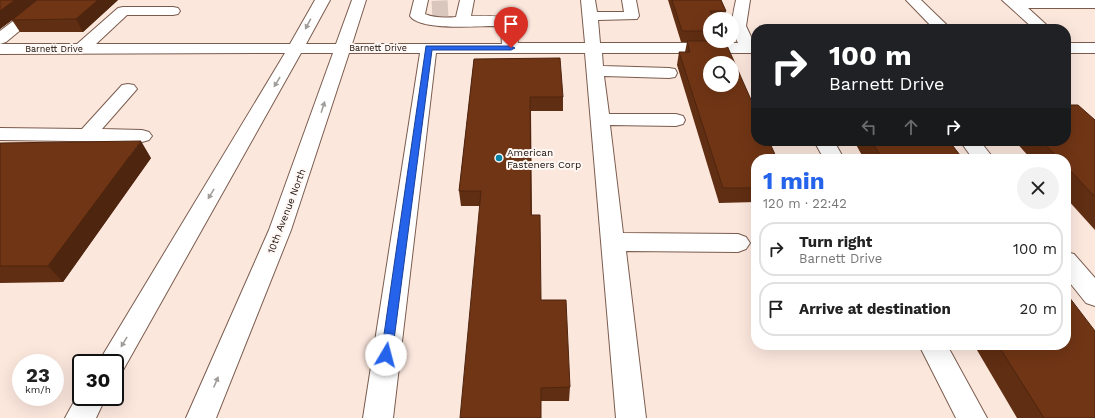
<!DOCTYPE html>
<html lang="en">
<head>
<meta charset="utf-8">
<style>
	body { margin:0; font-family:"Work Sans",sans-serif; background:#f2f2f2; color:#222; height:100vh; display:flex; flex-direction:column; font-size:15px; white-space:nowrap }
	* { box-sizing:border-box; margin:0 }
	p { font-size:13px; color:#767676 }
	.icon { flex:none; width:22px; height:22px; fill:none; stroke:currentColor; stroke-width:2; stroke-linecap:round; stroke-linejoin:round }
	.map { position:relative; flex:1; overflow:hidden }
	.side { position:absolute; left:751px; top:154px; width:320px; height:196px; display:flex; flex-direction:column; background:#fff; border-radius:16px; box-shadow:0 4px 16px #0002 }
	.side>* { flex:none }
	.banner { position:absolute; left:751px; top:24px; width:320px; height:122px; border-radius:16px; box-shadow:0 4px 16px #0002; background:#202124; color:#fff; overflow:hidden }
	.controls { position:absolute; left:703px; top:12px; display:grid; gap:8px }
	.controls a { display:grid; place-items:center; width:36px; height:36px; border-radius:50%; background:#fff; box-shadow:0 4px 16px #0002; font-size:20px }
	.speed { position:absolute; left:12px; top:354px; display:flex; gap:8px; font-size:20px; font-weight:700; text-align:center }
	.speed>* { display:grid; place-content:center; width:52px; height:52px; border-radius:50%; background:#fff; box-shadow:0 4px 16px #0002; line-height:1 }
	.speed small { font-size:10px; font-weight:400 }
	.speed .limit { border:2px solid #111; border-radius:6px; background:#fff; color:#111 }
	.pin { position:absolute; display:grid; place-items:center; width:34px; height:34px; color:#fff; margin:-41px -17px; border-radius:50% 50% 50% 0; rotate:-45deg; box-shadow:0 0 4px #0007 }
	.pin .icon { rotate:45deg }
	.me { position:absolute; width:44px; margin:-22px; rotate:8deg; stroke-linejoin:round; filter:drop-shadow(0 0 3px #0008) }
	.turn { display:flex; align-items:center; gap:14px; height:84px; padding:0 12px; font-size:18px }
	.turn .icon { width:52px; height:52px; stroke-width:2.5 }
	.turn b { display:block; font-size:28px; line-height:34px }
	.lanes { display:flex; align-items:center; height:38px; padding:0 12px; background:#0003; justify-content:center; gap:20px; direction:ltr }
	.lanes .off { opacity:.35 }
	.round { display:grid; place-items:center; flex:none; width:42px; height:42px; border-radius:21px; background:#f2f2f2 }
	.summary { display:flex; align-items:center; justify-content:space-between; height:68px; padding:0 12px }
	h1 { font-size:24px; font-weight:700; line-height:30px; color:#2563eb }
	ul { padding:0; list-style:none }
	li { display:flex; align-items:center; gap:12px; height:54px; margin:0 8px 6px; padding:0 4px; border:2px solid #e0e0e0; border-radius:16px }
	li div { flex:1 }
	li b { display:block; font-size:15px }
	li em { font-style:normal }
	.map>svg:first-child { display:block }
</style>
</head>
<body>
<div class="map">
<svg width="1095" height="418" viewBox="0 0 1095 418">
	<rect width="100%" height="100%" fill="#fce7dd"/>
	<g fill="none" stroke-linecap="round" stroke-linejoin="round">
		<path stroke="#d9c6bd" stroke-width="16" stroke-dasharray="16 8" stroke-linecap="butt" d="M432 9 453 8"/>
		<g stroke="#7a5c4e" stroke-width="2">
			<path id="minor" d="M41 0H57L6 42 0 44V31Z
				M315 0H330L306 44H336L352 0H366L352 44H502L501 28 495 26C477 26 420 31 410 16L414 0H428L425 14C434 18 445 18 456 17L460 0H474L471 16C480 16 511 14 515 25 518 30 517 38 518 43H585L581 0H595L597 12H624L622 0H636L639 16 637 19 598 20 600 43H738C730 25 732 19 736 0H750L746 26 754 43H756V53H602L603 66 669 68 675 69 677 73 675 77 669 78 604 76 609 114H676L683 116 685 120 683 124 676 126 610 125 623 233 738 234 746 237 750 243 746 249 738 252 626 251 646 418H616L585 53H436L393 418H363L420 53H349L291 230 216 418H186L269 230 333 53H301L122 372 115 374V363H98L285 53 0 54V44H77L118 8 123 7H173L178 8 180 11 178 14 173 15H127L96 44H290Z
				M906 0H921L951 29H934Z
				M1002 0H1095V8H1028L1051 29H1034Z
				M1066 43H1095V53H1066Z
				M128 84 134 85 137 89 102 129 142 130 149 132 152 136 149 140 142 142 0 140V128L82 129 122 85Z
				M814 141H834L844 159H824Z
				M960 141H980L994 159H973Z
				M1066 252 1074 254 1095 278V306L1086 303 1066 278Z
				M919 345H947L987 418H956Z
				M81 389V397H106L96 418H65Z"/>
		</g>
		<use href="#minor" fill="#fff" fill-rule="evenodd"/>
	</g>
	<path fill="#602e12" d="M0 0H118L83 32H20L12 20 0 29Z
		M668 0H721L726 11 724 19H710V41L756 159V202L719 203 677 65 679 52H685L687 42H681Z
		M474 59 563 97V111H531L532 215 541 300 570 387 569 401H541L480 206H461L459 191Z
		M1095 120V230L1066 198V159H1031L1015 141H1066Z
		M854 141H949L963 159H864Z
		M0 143 151 158 63 282 0 283Z
		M974 345H1066L1095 418H1017Z"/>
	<path fill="#4e250f" d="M15 0H39L0 29V11Z
		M98 0H118L83 32 76 19Z
		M141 141 151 158 63 282 48 266Z"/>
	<path fill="#703515" stroke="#4e250f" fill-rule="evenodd" d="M0 0H15L0 11Z
		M37 0H98L76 19 12 20Z
		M672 0H721L726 11H710L714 19H710V31H682Z
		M687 41H725L756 111V141H769L777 159H756V188H723L679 52H690ZM710 63H732V85H710Z
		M560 58 563 97H530L531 215H540L541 300H566L570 387 541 388V418H460L481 191H459L474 59Z
		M1066 105H1078L1095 120V197L1066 166V159H1059L1042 141H1066Z
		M141 141 48 266H0V143Z
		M871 141H949L963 159H883Z
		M1066 293 1095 331V418H1044L998 345H1066Z"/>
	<defs><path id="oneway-solid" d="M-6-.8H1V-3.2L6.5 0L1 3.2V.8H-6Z"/></defs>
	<g fill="#a19d9b">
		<use href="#oneway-solid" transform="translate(308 24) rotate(118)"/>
		<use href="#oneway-solid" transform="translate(277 82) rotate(121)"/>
		<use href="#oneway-solid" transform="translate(323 107) rotate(-72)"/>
		<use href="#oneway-solid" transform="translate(211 194) rotate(121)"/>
		<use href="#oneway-solid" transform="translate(124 342) rotate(121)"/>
		<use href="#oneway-solid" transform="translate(216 382) rotate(-67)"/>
	</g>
	<path fill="#2563eb" stroke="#184099" d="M426 46H511L515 48 511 50H432L392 355 390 358 386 360 382 358 381 355Z"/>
	<circle fill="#0483a7" stroke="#fff8f4" stroke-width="1.5" cx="499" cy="158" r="4"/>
	<g text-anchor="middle" stroke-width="4" stroke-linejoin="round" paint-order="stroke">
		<g font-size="9" fill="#150a06" stroke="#fff8f4">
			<text x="378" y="51">Barnett Drive</text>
			<text x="54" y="52">Barnett Drive</text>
		</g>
		<g font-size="10" fill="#150a06" stroke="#fff8f4" text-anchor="start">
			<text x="507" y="156">American<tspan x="507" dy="12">Fasteners Corp</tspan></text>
		</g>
		<g font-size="10" fill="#150a06" stroke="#fff8f4">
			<text transform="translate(286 211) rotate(-69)" y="4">10th Avenue North</text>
		</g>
	</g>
</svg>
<div class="controls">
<a><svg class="icon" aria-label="sound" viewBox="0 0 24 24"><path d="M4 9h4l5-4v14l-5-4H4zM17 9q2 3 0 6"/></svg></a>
<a><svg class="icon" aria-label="search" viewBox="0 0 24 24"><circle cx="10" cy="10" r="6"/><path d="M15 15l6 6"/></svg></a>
</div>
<div class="speed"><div>23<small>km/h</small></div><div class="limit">30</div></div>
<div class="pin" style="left:511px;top:48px;background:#d93025"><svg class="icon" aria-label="arrive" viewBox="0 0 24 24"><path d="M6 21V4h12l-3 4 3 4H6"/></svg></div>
<svg class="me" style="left:386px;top:355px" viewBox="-20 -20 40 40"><circle r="19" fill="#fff"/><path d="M0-13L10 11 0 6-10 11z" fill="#2563eb"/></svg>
<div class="banner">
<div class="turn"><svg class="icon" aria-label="right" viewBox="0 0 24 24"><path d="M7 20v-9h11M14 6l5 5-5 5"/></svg><div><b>100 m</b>Barnett Drive</div></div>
<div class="lanes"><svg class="icon off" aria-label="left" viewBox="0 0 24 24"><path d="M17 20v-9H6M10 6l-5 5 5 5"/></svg><svg class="icon off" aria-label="ahead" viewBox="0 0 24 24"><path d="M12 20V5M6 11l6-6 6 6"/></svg><svg class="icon" aria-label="right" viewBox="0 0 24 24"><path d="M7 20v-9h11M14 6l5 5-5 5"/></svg></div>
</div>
<section class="side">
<div class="summary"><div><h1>1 min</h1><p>120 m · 22:42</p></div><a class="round"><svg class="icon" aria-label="close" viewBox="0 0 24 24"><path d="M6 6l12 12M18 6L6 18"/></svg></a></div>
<ul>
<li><svg class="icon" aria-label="right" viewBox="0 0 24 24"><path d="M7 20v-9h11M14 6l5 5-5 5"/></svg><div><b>Turn right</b><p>Barnett Drive</p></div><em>100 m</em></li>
<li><svg class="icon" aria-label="arrive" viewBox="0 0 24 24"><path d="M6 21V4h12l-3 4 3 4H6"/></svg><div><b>Arrive at destination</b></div><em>20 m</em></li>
</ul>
</section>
</div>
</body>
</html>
